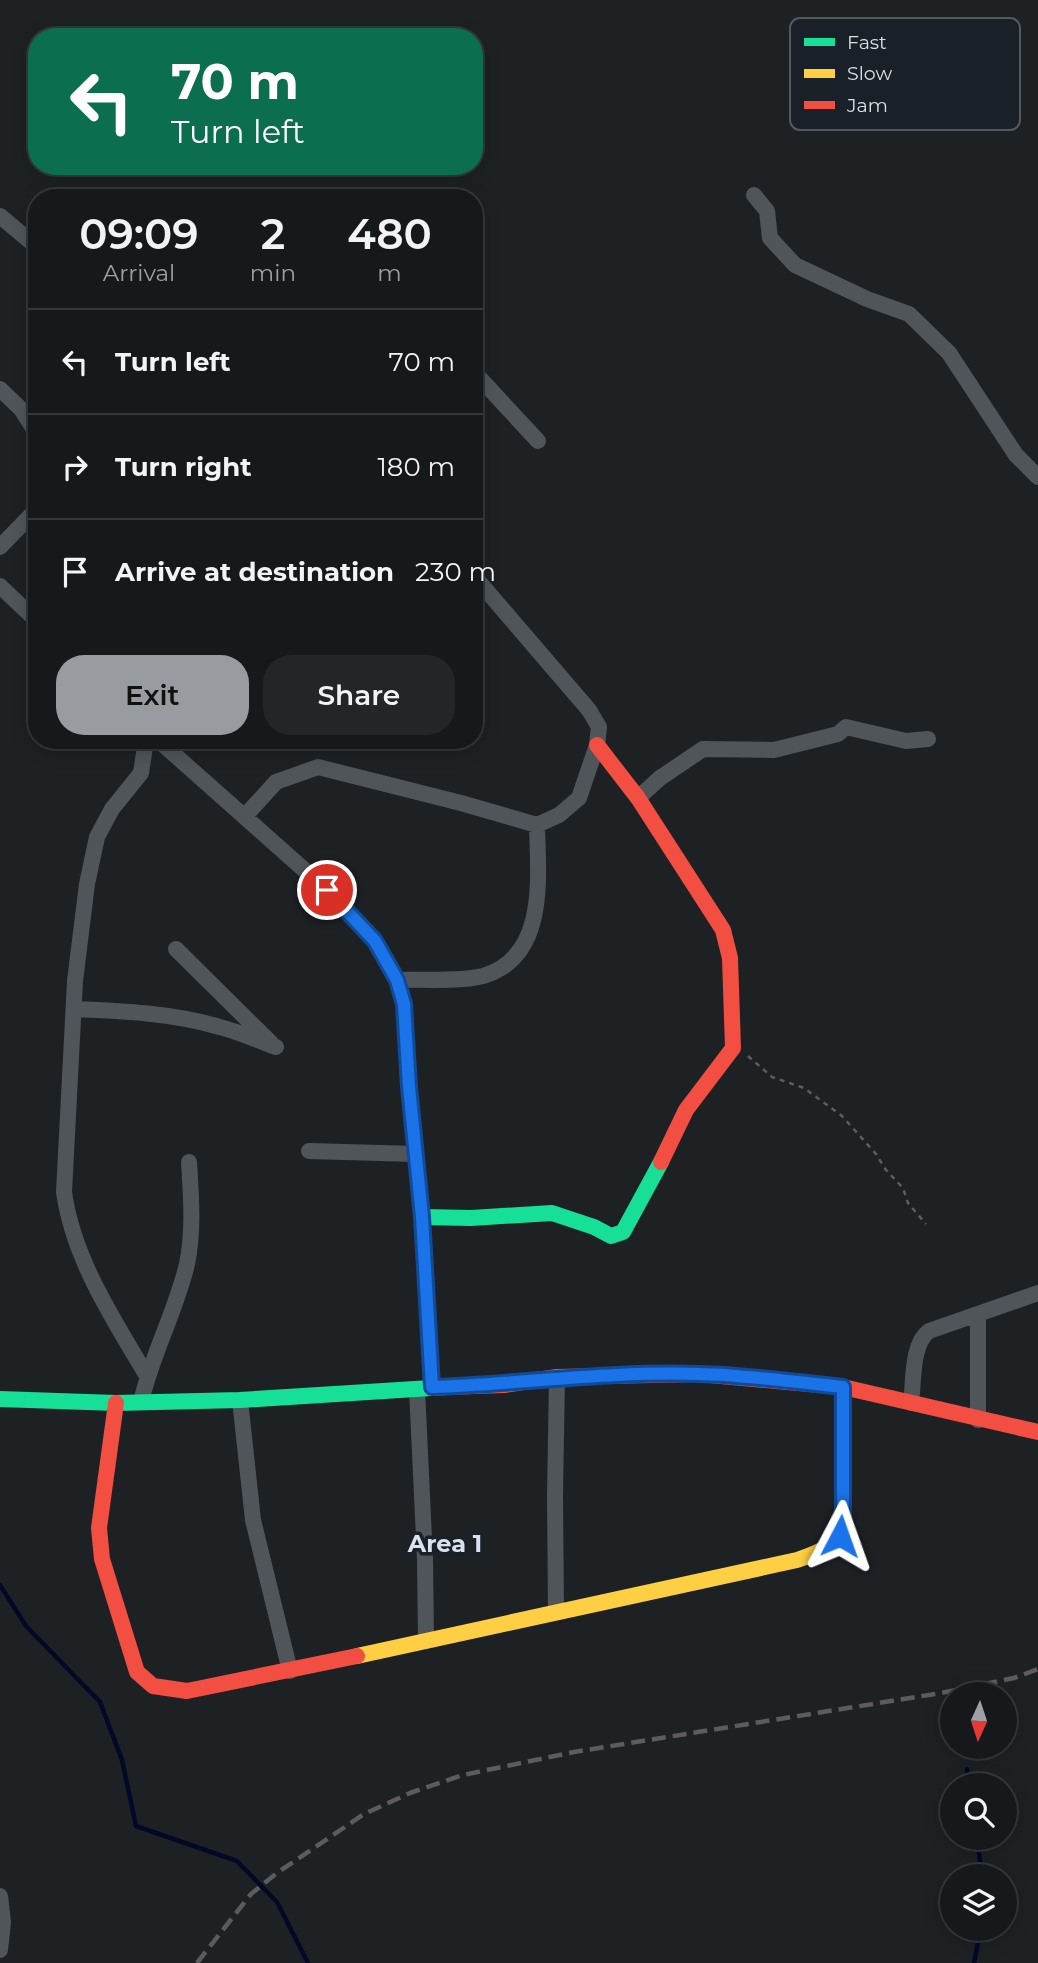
<!DOCTYPE html>
<html lang="en">
<head>
<meta charset="utf-8">
<style>
	body { margin:0; font-family:Montserrat,sans-serif; background:#232628; color:#f1f3f6; height:100vh; display:flex; flex-direction:column; font-size:26px; white-space:nowrap }
	* { box-sizing:border-box; margin:0 }
	p { font-size:23px; color:#9ea0a3 }
	.icon { flex:none; width:38px; height:38px; fill:none; stroke:currentColor; stroke-width:2; stroke-linecap:round; stroke-linejoin:round }
	.map { position:relative; flex:1; overflow:hidden }
	.sheet { position:absolute; left:28px; top:189px; width:455px; height:560px; display:flex; flex-direction:column; background:#16191b; border-radius:28px; box-shadow:0 4px 18px #0003,0 0 0 2px #35383a }
	.sheet>* { flex:none }
	.top-card { position:absolute; left:28px; top:28px; width:455px; height:147px; border-radius:28px; box-shadow:0 4px 18px #0003,0 0 0 2px #35383a; background:#0b6e4f; color:#fff; overflow:hidden }
	.needle { width:46px; rotate:183deg }
	.tools { position:absolute; left:940px; top:1682px; display:grid; gap:14px }
	.tools a { display:grid; place-items:center; width:77px; height:77px; border-radius:50%; background:#16191b; box-shadow:0 4px 18px #0003,0 0 0 2px #35383a; font-size:35px }
	.pin { position:absolute; display:grid; place-items:center; width:60px; height:60px; color:#fff; margin:-30px; border:4px solid #fff; border-radius:50%; box-shadow:0 2px 7px #0007 }
	.me { position:absolute; width:77px; margin:-38px; rotate:4deg; stroke-linejoin:round; filter:drop-shadow(0 0 5px #0008) }
	.turn { display:flex; align-items:center; gap:24px; height:147px; padding:0 28px; font-size:32px }
	.turn .icon { width:91px; height:91px; stroke-width:2.5 }
	.turn b { display:block; font-size:49px; line-height:60px }
	.eta { display:flex; justify-content:space-evenly; align-items:center; height:119px; text-align:center }
	.eta b { font-size:42px; font-weight:600; line-height:49px }
	.primary-button { display:flex; gap:14px; margin-top:auto; padding:14px 28px }
	.primary-button a { flex:1; height:80px; border-radius:28px; background:#989ca1; color:#111; font-size:28px; font-weight:600; line-height:80px; text-align:center }
	.primary-button a+a { background:#232628; color:#f1f3f6 }
	ul { padding:0; list-style:none }
	li { display:flex; align-items:center; gap:21px; height:105px; padding:0 28px; border-top:2px solid #35383a }
	li div { flex:1 }
	li b { display:block; font-size:26px }
	li em { font-style:normal }
	.map>svg:first-child { display:block }
</style>
</head>
<body>
<div class="map">
<svg width="1038" height="1963" viewBox="0 0 1038 1963">
	<rect width="100%" height="100%" fill="#1e2124"/>
	<g fill="none" stroke-linecap="round" stroke-linejoin="round">
		<path stroke="#030826" stroke-width="4.5" d="M0 1585 26 1626 100 1702 122 1760 136 1826 237 1861 277 1902 308 1963
			M967 1769 969 1785
			M977 1838 982 1876
			M974 1963 981 1928"/>
		<path stroke="#5a5d62" stroke-width="2.5" stroke-dasharray="5 5" stroke-linecap="butt" d="M748 1056 772 1077 804 1088 842 1116 876 1154 886 1170 903 1188 908 1203 926 1224"/>
		<path stroke="#50555a" stroke-width="16" d="M754 195 767 211 770 238 795 265 867 299 909 314 949 353 1016 455 1038 477
			M0 216 37 247
			M474 372 538 441
			M0 389 21 409 37 434
			M0 547 37 509
			M0 586 37 621
			M146 740 141 773 112 809 97 837 87 884 75 981 64 1192C73 1258 113 1319 147 1376
			M158 740 327 890 375 941 397 980 404 1004 409 1087 422 1217 432 1387
			M638 798 660 778 703 749 774 750 838 734 846 727 906 741 928 739
			M245 816 276 782 318 767 461 803 537 825 559 815 579 798 597 745 599 727 589 710 474 576
			M176 949 271 1043
			M397 980C422 979 460 982 483 976 548 957 538 877 537 825
			M74 1009C123 1011 172 1013 220 1027 239 1032 257 1040 276 1047
			M309 1151 416 1154
			M978 1314V1420
			M417 1389 425 1559 426 1641
			M240 1400 253 1520 290 1671
			M141 1402C152 1354 176 1311 187 1264 194 1230 191 1196 189 1162
			M911 1403C914 1382 911 1344 929 1331L1038 1293
			M556 1612 555 1495 557 1377
			M0 1896 3 1922 0 1950"/>
		<path stroke="#16e098" stroke-width="16" d="M422 1217 471 1218 552 1213 594 1227 611 1236 623 1232 661 1162
			M0 1399 116 1403 240 1400 447 1387"/>
		<path stroke="#ffcf43" stroke-width="16" d="M357 1656 797 1560C821 1552 836 1547 843 1521V1387"/>
		<path stroke="#f24e42" stroke-width="16" d="M597 745 638 798 723 930 730 958 733 1048 686 1110 661 1162
			M447 1387 504 1385 557 1377 699 1374 843 1387 1038 1432
			M116 1403 99 1528 102 1559 137 1672 153 1686 187 1691 357 1656"/>
		<path stroke="#5a5c60" stroke-width="4.5" stroke-dasharray="14 7" stroke-linecap="butt" d="M197 1963 251 1894 277 1873 364 1814 410 1793 463 1775 574 1752 941 1693 1014 1678 1038 1669"/>
	</g>
	<g fill="none" stroke-linecap="round" stroke-linejoin="round">
		<g stroke="#114b97" stroke-width="18">
			<path id="route" d="M327 890 375 941 397 980 404 1004 409 1087 422 1217 432 1387C521 1384 609 1371 699 1374 747 1375 795 1382 843 1387V1521L840 1536"/>
		</g>
		<use href="#route" stroke="#1a73e8" stroke-width="12"/>
	</g>
	<g text-anchor="middle" stroke-width="7" stroke-linejoin="round" paint-order="stroke">
		<g font-size="24" font-weight="bold" fill="#d9e1ed" stroke="#1a2028">
			<text x="445" y="1552">Area 1</text>
		</g>
	</g>
	<rect x="790" y="18" width="230" height="112" rx="10" fill="#1a2028" stroke="#545960" stroke-width="2"/>
	<rect x="804" y="38" width="31" height="8" fill="#16e098"/>
	<rect x="804" y="69" width="31" height="9" fill="#ffcf43"/>
	<rect x="804" y="101" width="31" height="8" fill="#f24e42"/>
	<g font-size="19" fill="#dadfe4">
		<text x="847" y="49">Fast</text>
		<text x="847" y="80">Slow</text>
		<text x="847" y="112">Jam</text>
	</g>
</svg>
<div class="tools">
<a><svg class="needle" viewBox="-14 -14 28 28"><path d="M0-13l5 13h-10z" fill="#e53935"/><path d="M0 13l5-13h-10z" fill="#9ea0a3"/></svg></a>
<a><svg class="icon" aria-label="search" viewBox="0 0 24 24"><circle cx="10" cy="10" r="6"/><path d="M15 15l6 6"/></svg></a>
<a><svg class="icon" aria-label="layers" viewBox="0 0 24 24"><path d="M12 4l9 5-9 5-9-5zM3 14l9 5 9-5"/></svg></a>
</div>
<div class="pin" style="left:327px;top:890px;background:#d93025"><svg class="icon" aria-label="arrive" viewBox="0 0 24 24"><path d="M6 21V4h12l-3 4 3 4H6"/></svg></div>
<svg class="me" style="left:840px;top:1536px" viewBox="-20 -20 40 40"><path d="M0-17L14 15 0 8-14 15z" fill="#1a73e8" stroke="#fff" stroke-width="4"/></svg>
<div class="top-card">
<div class="turn"><svg class="icon" aria-label="left" viewBox="0 0 24 24"><path d="M17 20v-9H6M10 6l-5 5 5 5"/></svg><div><b>70 m</b>Turn left</div></div>
</div>
<section class="sheet">
<div class="eta">
<div><b>09:09</b><p>Arrival</p></div>
<div><b>2</b><p>min</p></div>
<div><b>480</b><p>m</p></div>
</div>
<ul>
<li><svg class="icon" aria-label="left" viewBox="0 0 24 24"><path d="M17 20v-9H6M10 6l-5 5 5 5"/></svg><div><b>Turn left</b></div><em>70 m</em></li>
<li><svg class="icon" aria-label="right" viewBox="0 0 24 24"><path d="M7 20v-9h11M14 6l5 5-5 5"/></svg><div><b>Turn right</b></div><em>180 m</em></li>
<li><svg class="icon" aria-label="arrive" viewBox="0 0 24 24"><path d="M6 21V4h12l-3 4 3 4H6"/></svg><div><b>Arrive at destination</b></div><em>230 m</em></li>
</ul>
<div class="primary-button"><a>Exit</a><a>Share</a></div>
</section>
</div>
</body>
</html>
